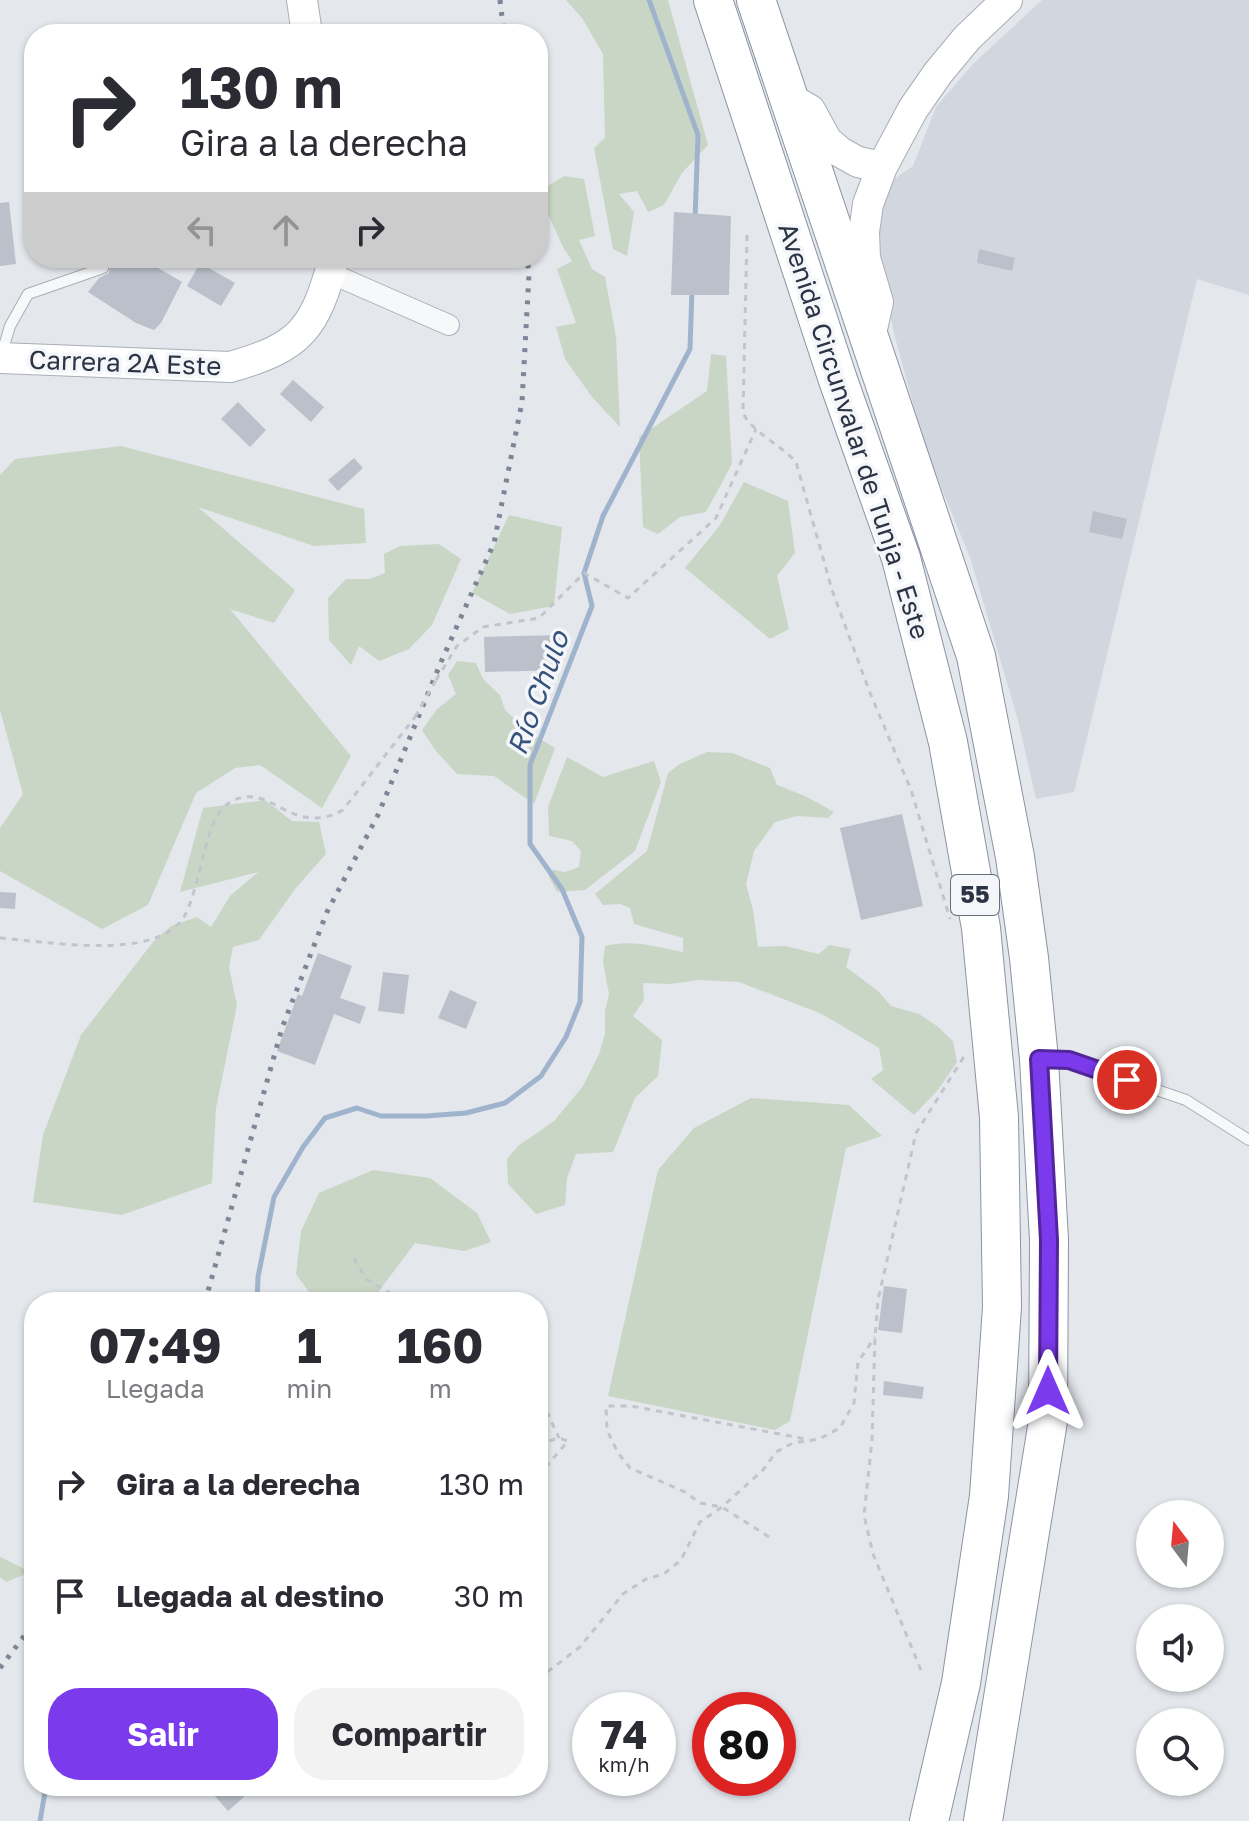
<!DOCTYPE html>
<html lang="es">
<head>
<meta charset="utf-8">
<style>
	body { margin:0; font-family:"Golos Text",sans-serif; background:#f2f2f3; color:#2b2b33; height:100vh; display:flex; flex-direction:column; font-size:30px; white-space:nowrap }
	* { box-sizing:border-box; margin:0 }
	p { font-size:26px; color:#7c7c81 }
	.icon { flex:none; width:44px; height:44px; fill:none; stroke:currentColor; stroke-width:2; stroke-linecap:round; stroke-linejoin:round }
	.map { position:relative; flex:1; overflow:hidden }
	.panel { position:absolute; left:24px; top:1292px; width:524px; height:504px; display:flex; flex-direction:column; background:#fff; border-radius:32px; box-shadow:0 2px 6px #0004 }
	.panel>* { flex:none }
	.banner { position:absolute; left:24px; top:24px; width:524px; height:244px; border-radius:32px; box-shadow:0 2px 6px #0004; background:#fff; color:#2b2b33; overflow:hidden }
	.needle { width:52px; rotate:344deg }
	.tools { position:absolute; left:1136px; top:1500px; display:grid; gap:16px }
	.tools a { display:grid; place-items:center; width:88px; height:88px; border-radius:50%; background:#fff; box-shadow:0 2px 6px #0004; font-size:40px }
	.speed { position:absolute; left:572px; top:1692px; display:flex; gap:16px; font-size:40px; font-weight:700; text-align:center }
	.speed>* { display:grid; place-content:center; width:104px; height:104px; border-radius:50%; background:#fff; box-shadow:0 2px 6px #0004; line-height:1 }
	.speed small { font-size:20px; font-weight:400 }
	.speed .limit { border:12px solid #d22; background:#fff; color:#111 }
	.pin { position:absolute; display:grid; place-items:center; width:68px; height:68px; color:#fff; margin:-34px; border:4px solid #fff; border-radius:50%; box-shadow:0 2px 8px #0007 }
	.me { position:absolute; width:88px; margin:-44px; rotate:0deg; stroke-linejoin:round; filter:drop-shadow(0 0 6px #0008) }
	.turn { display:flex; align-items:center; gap:28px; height:168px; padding:0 24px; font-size:36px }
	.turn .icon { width:104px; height:104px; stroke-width:2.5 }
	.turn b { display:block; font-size:56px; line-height:68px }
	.lanes { display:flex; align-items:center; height:76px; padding:0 24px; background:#0003; justify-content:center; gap:40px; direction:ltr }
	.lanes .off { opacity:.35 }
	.eta { display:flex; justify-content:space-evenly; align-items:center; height:136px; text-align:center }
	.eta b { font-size:48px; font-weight:700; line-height:56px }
	.action { display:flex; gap:16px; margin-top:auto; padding:16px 24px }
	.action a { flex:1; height:92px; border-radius:32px; background:#7c3aed; color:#fff; font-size:32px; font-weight:700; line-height:92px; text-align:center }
	.action a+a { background:#f2f2f3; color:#2b2b33 }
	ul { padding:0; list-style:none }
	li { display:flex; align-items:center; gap:24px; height:112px; padding:0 24px }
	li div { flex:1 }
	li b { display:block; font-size:30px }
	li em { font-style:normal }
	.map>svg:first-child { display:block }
</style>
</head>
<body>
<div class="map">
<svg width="1249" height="1821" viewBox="0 0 1249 1821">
	<rect width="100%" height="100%" fill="#e4e7ec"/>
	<path fill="#d2d6de" d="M1042 0H1249V295L1197 279 1074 792 1036 799 1018 720 971 560 925 448 895 337 886 296 878 239 880 204 890 182 913 166 936 107 973 64Z"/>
	<path fill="#c9d6c5" d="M566 0H668L708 145 682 173 664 205 648 212 637 191 619 194 634 212 627 256 613 249 594 148 605 138 603 54 582 18Z
		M564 176 584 179 595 236 579 240 592 269 605 277 616 337 620 427 592 397 565 359 556 327 576 323 557 269 572 261 563 247 538 192Z
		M711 354 726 356 732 464 706 512 680 517 658 534 643 527 639 437 707 391Z
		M121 446 364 509 366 543 314 546 198 507 295 590 274 623 230 609 351 756 322 808 260 765 235 768 196 793 148 905 102 929 0 871V828L23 794 0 710V475L15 459Z
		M744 482 788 501 795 553 777 576 789 629 770 639 685 568 720 525Z
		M509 515 562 527 554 606 510 614 472 593Z
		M439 544 461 559 432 625 409 649 379 661 359 646 351 665 329 640 328 598 346 579H370L385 573 384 554 400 546Z
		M457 661 476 663 483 679 500 695 505 710 529 732 555 748 534 804 494 776 457 774 435 750 422 730 437 709 456 694 448 675Z
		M707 752 732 753 770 768 777 785 805 796 834 812 828 818 797 816 775 822 754 851 746 884 753 910 758 947 785 946 819 954 829 945 851 949 846 967 878 991 891 1006 919 1014 937 1026 953 1041 957 1062 938 1090 914 1115 871 1079 883 1070 879 1048 822 1014 739 982 699 980 669 984 643 983 644 1000 633 1016 662 1040 658 1076 635 1098 613 1152 576 1154 567 1178 565 1205 536 1214 508 1184 507 1159 518 1146 554 1121 583 1086 599 1054 605 1034V1011L609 994 603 962 605 946C633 939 656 947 683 952V938L634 924 630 908 620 904 603 905 595 894 647 851 668 773 680 764Z
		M567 757 603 777 654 761 661 782 635 851 585 890 557 892 549 877 547 869 565 872 579 867 581 851 572 841 549 836 548 807Z
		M265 800 292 821 319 822 326 854 295 889 259 940 233 947 229 967 237 1005 216 1108 212 1183 122 1215 33 1202 43 1135 81 1035 153 942 171 926 197 917 211 927 230 896 258 872 180 892 203 808Z
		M751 1098 849 1105 882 1136 846 1148 790 1421 775 1430 608 1396 658 1170 694 1128Z
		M373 1170 430 1178 477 1213 491 1242 464 1251 415 1243 379 1291 389 1302H316L296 1274 301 1231 319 1193Z
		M0 1557 31 1572 6 1582 0 1577Z"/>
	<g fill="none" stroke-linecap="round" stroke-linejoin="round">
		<path stroke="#9fb4cc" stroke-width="5" d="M649 0 698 135 695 219
			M257 1302 258 1277 274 1197 303 1147 325 1118 357 1108 381 1116H426L466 1113 505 1103 541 1076 566 1037 580 1002 582 937 562 889 530 844V765L592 606 584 573 603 516 690 349 692 289
			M40 1821 46 1786"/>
	</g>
	<path fill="#bbc0ca" d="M9 202 16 264 0 266V203Z
		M674 212 731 216 729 295H671Z
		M979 249 1015 258 1012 271 977 263Z
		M115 258H141L182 282 161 323 154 330 136 323 88 292 99 278 109 273 110 264Z
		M200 263 235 283 221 306 187 286Z
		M293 380 324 407 311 422 280 394Z
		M238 402 266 430 250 447 221 419Z
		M354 458 363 468 338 491 328 480Z
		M1093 511 1127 519 1122 539 1089 532Z
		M560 635 561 670 485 672 484 637Z
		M902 814 923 906 861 920 840 828Z
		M0 892 16 893 15 909 0 908Z
		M318 953 352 966 340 998 366 1007 360 1024 334 1014 315 1065 277 1051 298 994 302 996Z
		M383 972 409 975 404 1014 378 1011Z
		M450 990 477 1002 466 1029 438 1018Z
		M884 1286 907 1289 902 1333 878 1330Z
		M884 1381 924 1387 922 1399 883 1395Z
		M206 1786H234L244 1797 228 1811Z"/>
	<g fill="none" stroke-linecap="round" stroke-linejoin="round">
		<g stroke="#a9aeb7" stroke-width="12">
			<path id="lane" d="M1 356 10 326 28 294 103 268
				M1045 1060H1069L1186 1100 1249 1140"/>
		</g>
		<g stroke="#a9aeb7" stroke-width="22">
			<path id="street" d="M330 273 449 325"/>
		</g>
		<g stroke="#a9aeb7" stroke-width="32">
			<path id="secondary" d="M302 0 307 34
				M789 98 810 110 827 141 840 152 858 162 882 167
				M870 338 878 302 865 258 864 232 868 204 882 167 913 109 938 73 967 38 1007 0
				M0 358 230 367C302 347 315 328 334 258"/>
		</g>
		<g stroke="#8b94a3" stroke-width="40">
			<path id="highway" d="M713 0 838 380 901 558 948 742 981 928 999 1117 1002 1307 989 1496 961 1683 929 1821
				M756 0 976 656 1015 857 1029 958 1039 1059 1049 1240 1048 1421 983 1821"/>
		</g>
		<path stroke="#c2c5cb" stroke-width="3" stroke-dasharray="6 6" stroke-linecap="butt" d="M747 235 743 413C752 432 781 445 796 462L832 590 870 693 911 790 950 919
			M436 680 457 646 483 627 539 618 584 573 628 598 716 518 756 429
			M0 938C45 941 159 963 185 915 194 899 202 858 208 839 212 824 219 807 234 800 272 783 292 838 343 810L415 717
			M354 1258 366 1279 405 1302
			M538 1403 548 1414 559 1438
			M538 1444 559 1438 568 1441 538 1476
			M769 1537 722 1507 700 1503 685 1492 630 1468 618 1453 607 1430 606 1406H631L806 1439
			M921 1670 873 1554 864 1515 872 1440 875 1337 878 1300 916 1133 965 1055
			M538 1679 580 1647 623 1594 646 1579 664 1574 681 1560 700 1522 722 1507 763 1470 776 1452 793 1443 819 1439 840 1428 854 1403 858 1362 875 1337"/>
		<use href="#lane" stroke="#f7f8fa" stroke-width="10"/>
		<use href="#street" stroke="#f7f8fa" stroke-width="20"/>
		<use href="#secondary" stroke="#fff" stroke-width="30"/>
		<use href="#highway" stroke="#fff" stroke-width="38"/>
		<path stroke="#7d8696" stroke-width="5" stroke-dasharray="4 8" stroke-linecap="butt" d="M500 0 504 34
			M205 1302 282 1028 327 912 378 815 441 662 494 543 522 402 529 274 527 258
			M0 1668 34 1623"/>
		<path stroke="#c2c5cb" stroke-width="3" stroke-dasharray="6 6" stroke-linecap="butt" d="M415 717 436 680"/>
	</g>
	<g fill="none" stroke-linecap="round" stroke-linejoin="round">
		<g stroke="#51269a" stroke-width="20">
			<path id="route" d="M1048 1391 1049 1240 1039 1059 1069 1060 1127 1080"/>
		</g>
		<use href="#route" stroke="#7c3aed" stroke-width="14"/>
	</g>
	<g text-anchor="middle" stroke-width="7" stroke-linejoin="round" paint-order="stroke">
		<rect fill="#f4f6f9" stroke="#676e7b" stroke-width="2" x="951" y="875" width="48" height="40" rx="6"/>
		<g font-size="24" font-weight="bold" fill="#2b3445">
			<text x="975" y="903">55</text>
		</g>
		<g font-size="26" fill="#2b3445" stroke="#f4f6f9">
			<text transform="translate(125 363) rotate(2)" y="9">Carrera 2A Este</text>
			<text transform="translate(854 431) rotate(72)" y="9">Avenida Circunvalar de Tunja - Este</text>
		</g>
		<g font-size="28" font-style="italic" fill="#34527a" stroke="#f4f6f9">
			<text transform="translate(538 693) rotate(-70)" y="10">Río Chulo</text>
		</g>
	</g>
</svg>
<div class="tools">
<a><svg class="needle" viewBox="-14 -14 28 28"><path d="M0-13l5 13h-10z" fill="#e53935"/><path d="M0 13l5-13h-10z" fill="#7c7c81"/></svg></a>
<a><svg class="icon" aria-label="sound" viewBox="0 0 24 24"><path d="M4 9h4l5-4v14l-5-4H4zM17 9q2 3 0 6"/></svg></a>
<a><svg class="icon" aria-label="search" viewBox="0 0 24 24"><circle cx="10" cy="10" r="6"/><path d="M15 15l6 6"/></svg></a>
</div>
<div class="speed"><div>74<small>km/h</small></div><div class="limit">80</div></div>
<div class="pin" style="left:1127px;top:1080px;background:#d93025"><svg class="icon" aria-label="arrive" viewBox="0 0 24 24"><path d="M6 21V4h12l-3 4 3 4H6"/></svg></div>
<svg class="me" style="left:1048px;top:1391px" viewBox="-20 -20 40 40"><path d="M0-17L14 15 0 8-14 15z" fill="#7c3aed" stroke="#fff" stroke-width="4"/></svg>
<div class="banner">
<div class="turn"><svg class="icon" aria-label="right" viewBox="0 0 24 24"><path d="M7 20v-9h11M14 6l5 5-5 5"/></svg><div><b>130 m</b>Gira a la derecha</div></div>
<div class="lanes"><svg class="icon off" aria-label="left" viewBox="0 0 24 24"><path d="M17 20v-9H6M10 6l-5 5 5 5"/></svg><svg class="icon off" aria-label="ahead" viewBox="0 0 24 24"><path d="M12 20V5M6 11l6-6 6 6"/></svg><svg class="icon" aria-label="right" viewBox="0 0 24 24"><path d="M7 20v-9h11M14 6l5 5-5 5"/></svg></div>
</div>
<section class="panel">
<div class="eta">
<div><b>07:49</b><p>Llegada</p></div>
<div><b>1</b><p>min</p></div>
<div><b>160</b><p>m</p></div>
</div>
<ul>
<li><svg class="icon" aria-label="right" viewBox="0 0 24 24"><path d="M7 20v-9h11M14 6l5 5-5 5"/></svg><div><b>Gira a la derecha</b></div><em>130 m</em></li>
<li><svg class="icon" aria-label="arrive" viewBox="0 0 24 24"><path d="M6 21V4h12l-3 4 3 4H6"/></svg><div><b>Llegada al destino</b></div><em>30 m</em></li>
</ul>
<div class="action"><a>Salir</a><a>Compartir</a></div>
</section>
</div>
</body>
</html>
